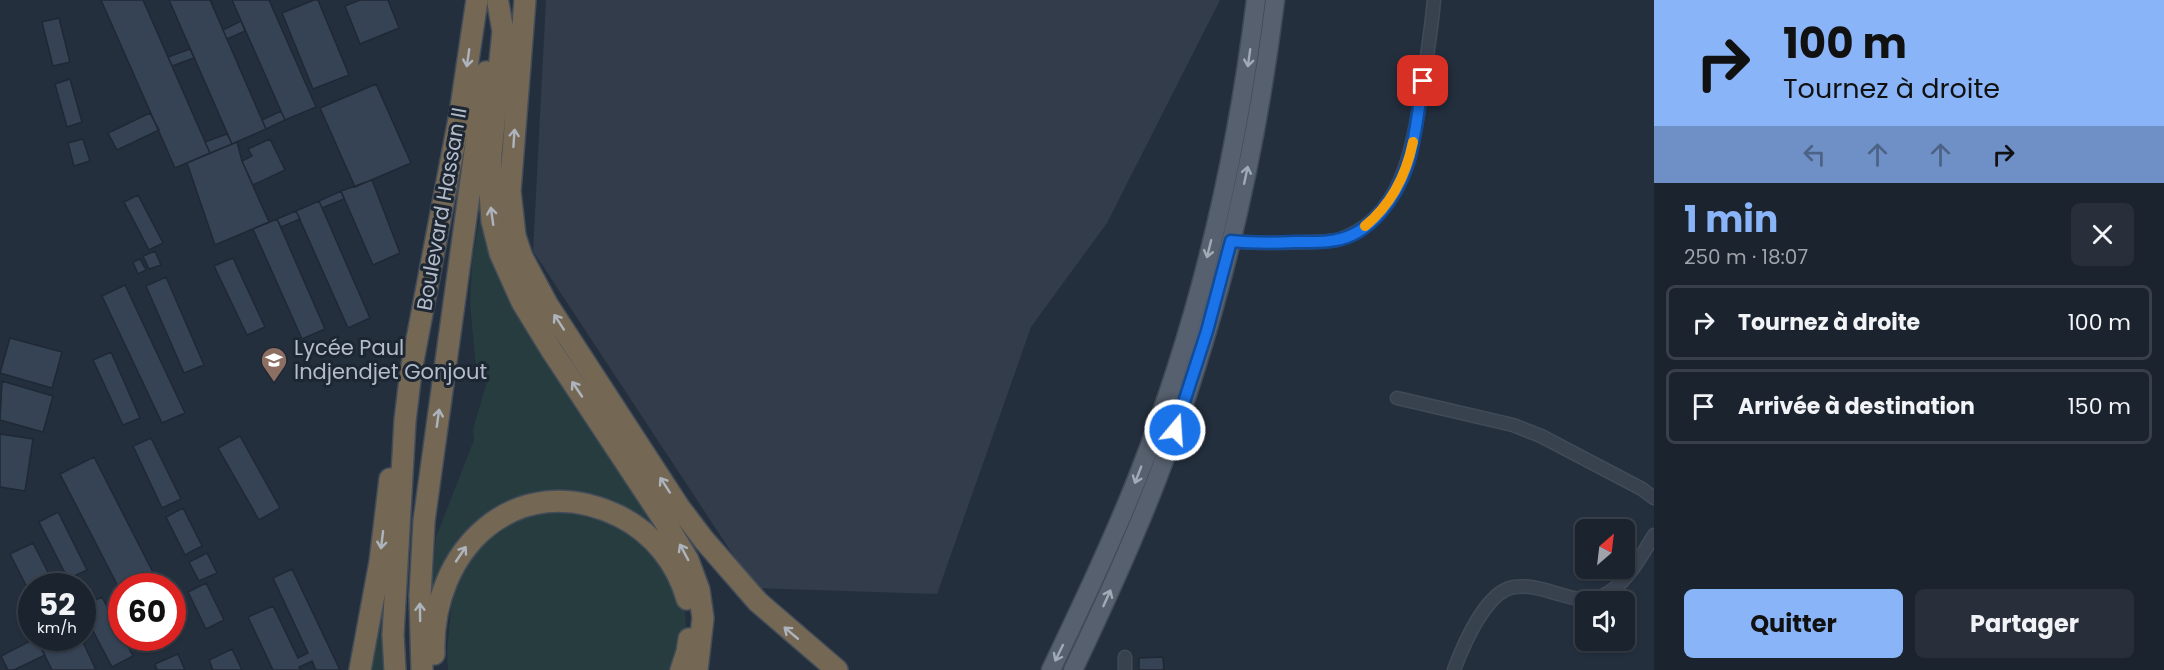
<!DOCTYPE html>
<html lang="fr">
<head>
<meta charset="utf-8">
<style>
	body { margin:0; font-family:Poppins,sans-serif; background:#282f3a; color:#f1f3f6; height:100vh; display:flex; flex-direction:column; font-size:22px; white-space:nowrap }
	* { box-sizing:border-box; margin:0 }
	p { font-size:20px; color:#a0a4aa }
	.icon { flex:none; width:33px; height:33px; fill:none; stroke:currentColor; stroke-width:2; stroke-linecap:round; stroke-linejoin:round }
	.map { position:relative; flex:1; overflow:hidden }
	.sheet { display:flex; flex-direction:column; background:#1b232e; width:510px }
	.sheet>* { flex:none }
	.hud { background:#8ab4f8; color:#111; overflow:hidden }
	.needle { width:39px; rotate:28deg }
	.controls { position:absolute; left:1575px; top:519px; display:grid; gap:12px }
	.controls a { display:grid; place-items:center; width:60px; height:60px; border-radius:9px; background:#1b232e; box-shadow:0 2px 4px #0004,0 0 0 2px #39404a; font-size:30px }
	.speed { position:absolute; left:18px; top:573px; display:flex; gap:12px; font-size:30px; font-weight:700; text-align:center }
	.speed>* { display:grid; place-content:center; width:78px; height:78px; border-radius:50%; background:#1b232e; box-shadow:0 2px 4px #0004,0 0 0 2px #39404a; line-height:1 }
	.speed small { font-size:15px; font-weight:400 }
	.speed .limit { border:9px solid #d22; background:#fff; color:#111 }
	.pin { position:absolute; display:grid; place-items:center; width:51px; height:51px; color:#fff; margin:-26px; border-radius:12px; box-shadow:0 3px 9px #0006 }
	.me { position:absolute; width:66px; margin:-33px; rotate:18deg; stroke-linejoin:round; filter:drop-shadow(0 0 4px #0008) }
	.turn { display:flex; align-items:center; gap:21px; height:126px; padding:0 30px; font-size:27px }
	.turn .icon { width:78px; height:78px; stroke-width:2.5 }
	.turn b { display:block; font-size:42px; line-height:51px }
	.lanes { display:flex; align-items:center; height:57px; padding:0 30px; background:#0003; justify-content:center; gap:30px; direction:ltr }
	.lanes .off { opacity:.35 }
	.round { display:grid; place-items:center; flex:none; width:63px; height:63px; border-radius:9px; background:#282f3a }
	.overview { display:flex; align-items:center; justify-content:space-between; height:102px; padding:0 30px }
	h1 { font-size:36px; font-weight:700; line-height:45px; color:#8ab4f8 }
	.action { display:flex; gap:12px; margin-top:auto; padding:12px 30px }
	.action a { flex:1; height:69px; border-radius:9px; background:#8ab4f8; color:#111; font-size:24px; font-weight:700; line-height:69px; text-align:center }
	.action a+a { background:#282f3a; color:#f1f3f6 }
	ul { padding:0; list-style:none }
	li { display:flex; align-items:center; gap:18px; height:75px; margin:0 12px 9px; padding:0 18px; border:3px solid #39404a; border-radius:9px }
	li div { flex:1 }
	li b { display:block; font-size:22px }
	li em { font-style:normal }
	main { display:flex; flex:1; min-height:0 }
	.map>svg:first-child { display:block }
</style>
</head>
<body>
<main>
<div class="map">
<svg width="1654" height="670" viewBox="0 0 1654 670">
	<rect width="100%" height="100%" fill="#242f3e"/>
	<path fill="#323c4b" d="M546 0H1220L1107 223 1031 327 937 594 755 588 533 251Z"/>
	<path fill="#263c3f" d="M481 208 492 262 507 295 669 542C650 528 630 510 608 501 555 479 493 499 458 542 445 558 438 577 431 596L436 537 474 440 473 429 487 382 480 379 476 367 470 304 472 262Z
		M549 508H569L638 532 684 601 686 625 683 648 675 670H448L447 651 452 600 462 573 476 549 511 521Z
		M386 579 383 670H370Z"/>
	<path fill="#364354" stroke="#1f2835" stroke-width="1.5" d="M101 0H143L210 153 175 168Z
		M169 0H210L266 129 232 144Z
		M232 0H269L316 107 285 120Z
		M314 0H318L349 75 313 89 282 13Z
		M360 0H388L399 28 360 44 345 6Z
		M59 18 70 62 53 66 42 22Z
		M241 21 245 31 227 39 223 30Z
		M190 49 194 58 172 66 168 57Z
		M70 79 82 122 67 127 55 84Z
		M376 84 411 163 355 187 320 108Z
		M281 111 285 120 266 129 262 120Z
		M150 113 159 130 117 150 108 133Z
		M227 134 232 144 210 153 205 142Z
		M83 139 90 161 74 166 68 143Z
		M270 139 285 170 253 185 242 161 252 156 248 149Z
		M237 142 242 161 269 222 215 245 187 163Z
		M372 180 400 253 373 265 341 191Z
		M341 191 344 199 322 208 319 201Z
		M138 195 163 243 149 250 124 202Z
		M319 201 370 318 348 328 296 211Z
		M296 211 300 219 281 227 277 219Z
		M277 219 325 329 302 339 253 229Z
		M155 251 161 265 149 269 143 256Z
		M233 258 265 327 247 335 214 266Z
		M140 259 146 270 138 274 133 262Z
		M166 277 204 365 184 373 146 286Z
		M125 285 185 413 162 423 102 296Z
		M10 338 62 352 52 388 0 373Z
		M111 352 140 418 123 425 93 360Z
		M2 381 53 396 43 432 0 420Z
		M0 434 33 439 25 491 0 487Z
		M240 436 280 508 259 520 218 448Z
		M151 438 181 499 162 508 133 446Z
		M94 457 160 586H122V594L60 474Z
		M183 508 202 546 185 555 166 517Z
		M58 512 87 570 68 579 39 522Z
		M33 543 55 586H32V597L10 554Z
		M207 553 217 573 199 581 189 562Z
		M292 569 340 670H316L312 661 299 667 301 670H273L248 617 273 606 298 658 308 653 273 578Z
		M206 583 224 620 206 629 188 592Z
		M102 597 133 656 112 667 82 610V606Z
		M172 610 181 627 172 632Z
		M36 638H81L96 670H52Z
		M36 638 45 655 14 670H8L1 656Z
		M144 638H161L147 644Z
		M232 649 242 670H213L209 660Z
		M178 654 185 670H157L155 664Z
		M1163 657 1164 670H1139V658Z"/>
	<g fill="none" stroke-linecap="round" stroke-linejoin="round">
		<g stroke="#414a57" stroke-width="15">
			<path id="street" d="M1231 241C1258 244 1285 243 1313 242 1322 241 1332 242 1340 239 1401 218 1412 151 1421 95 1426 64 1431 32 1434 0
				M1397 398 1513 425 1541 436 1642 489 1654 498
				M1125 657V670
				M1454 670C1463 646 1486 591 1514 587 1529 585 1541 589 1555 593 1571 597 1583 603 1600 597 1625 587 1641 557 1654 535"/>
		</g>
		<g stroke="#414a57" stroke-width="21">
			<path id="primary" d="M1051 670C1081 607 1111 544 1137 479 1197 327 1236 163 1256 0
				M1073 670C1103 607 1132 544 1157 479 1216 325 1255 163 1275 0"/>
		</g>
		<g stroke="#434c59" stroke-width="24">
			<path id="highway" d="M525 0 510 191 515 236 522 257 547 304 679 507 704 540 758 602 837 670
				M498 3 503 31 491 154 490 191 492 221 500 253 522 302 552 351 667 525 688 560 699 590 703 618 697 670
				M434 654C430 550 516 466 619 516 653 533 677 563 687 599
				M360 670 380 562 390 479
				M395 670 393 635 405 421 411 371 460 114 477 0
				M422 670 420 596 424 521 486 72
				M681 670 687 652 689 639"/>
		</g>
		<use href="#street" stroke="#38414e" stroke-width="12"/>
		<use href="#primary" stroke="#56606e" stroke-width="18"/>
		<use href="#highway" stroke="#746855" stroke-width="21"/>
	</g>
	<defs><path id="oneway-shaft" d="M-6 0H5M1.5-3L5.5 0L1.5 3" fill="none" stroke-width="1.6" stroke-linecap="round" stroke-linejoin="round" transform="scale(1.5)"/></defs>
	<g stroke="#aeb4bd">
		<use href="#oneway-shaft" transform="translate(468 58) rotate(98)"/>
		<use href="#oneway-shaft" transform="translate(514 138) rotate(-86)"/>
		<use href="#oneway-shaft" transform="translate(492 216) rotate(-98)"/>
		<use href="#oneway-shaft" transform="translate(559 322) rotate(-123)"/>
		<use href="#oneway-shaft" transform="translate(577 389) rotate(-124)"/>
		<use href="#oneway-shaft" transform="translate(438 418) rotate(-82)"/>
		<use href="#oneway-shaft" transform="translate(665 485) rotate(-123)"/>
		<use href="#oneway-shaft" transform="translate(382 540) rotate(97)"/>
		<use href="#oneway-shaft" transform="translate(684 552) rotate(-118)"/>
		<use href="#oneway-shaft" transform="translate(461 554) rotate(-56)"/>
		<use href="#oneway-shaft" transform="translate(420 612) rotate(-91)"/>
		<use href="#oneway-shaft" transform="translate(791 633) rotate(-140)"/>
	</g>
	<g stroke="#a1aab7">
		<use href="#oneway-shaft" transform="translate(1249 58) rotate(98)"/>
		<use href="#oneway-shaft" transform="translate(1246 175) rotate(-78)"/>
		<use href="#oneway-shaft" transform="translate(1209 249) rotate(104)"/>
		<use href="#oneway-shaft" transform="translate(1138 475) rotate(111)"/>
		<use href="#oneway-shaft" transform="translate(1107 598) rotate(-66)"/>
		<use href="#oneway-shaft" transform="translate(1059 653) rotate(116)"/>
	</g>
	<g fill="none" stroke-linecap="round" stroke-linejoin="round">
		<g stroke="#114b97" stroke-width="15">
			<path id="route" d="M1175 430 1207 331 1231 241C1252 243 1273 243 1295 242 1308 242 1323 243 1336 240 1371 234 1396 197 1407 166 1416 139 1418 109 1423 81"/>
		</g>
		<use href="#route" stroke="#1a73e8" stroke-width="10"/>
		<path stroke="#f59e0b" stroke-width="10" d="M1365 226C1392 204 1406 175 1413 142"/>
	</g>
	<defs>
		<g id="school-pin" transform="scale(1.35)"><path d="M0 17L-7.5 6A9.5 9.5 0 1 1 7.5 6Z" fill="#8d6e63" stroke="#1d2633"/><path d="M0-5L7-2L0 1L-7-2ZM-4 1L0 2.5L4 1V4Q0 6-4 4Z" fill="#fff"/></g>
	</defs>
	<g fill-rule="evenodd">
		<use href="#school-pin" x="274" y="360"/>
	</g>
	<g text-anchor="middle" stroke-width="6" stroke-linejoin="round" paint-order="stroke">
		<g font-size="21" fill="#b4bcc9" stroke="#1d2633">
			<text transform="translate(442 209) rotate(-80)" y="7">Boulevard Hassan II</text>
		</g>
		<g font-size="21" fill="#b4bcc9" stroke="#1d2633" text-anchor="start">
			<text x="294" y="355">Lycée Paul<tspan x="294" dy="24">Indjendjet Gonjout</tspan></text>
		</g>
	</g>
</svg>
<div class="controls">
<a><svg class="needle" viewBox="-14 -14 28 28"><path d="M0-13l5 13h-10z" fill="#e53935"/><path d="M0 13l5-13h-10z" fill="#a0a4aa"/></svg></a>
<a><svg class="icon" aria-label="sound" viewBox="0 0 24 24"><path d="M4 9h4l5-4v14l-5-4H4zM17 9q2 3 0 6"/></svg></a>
</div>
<div class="speed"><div>52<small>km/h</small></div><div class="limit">60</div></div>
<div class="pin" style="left:1423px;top:81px;background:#d93025"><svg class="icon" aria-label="arrive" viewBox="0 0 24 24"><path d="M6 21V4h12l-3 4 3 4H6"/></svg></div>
<svg class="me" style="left:1175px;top:430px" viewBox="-20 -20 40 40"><circle r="17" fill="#1a73e8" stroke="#fff" stroke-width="3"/><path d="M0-11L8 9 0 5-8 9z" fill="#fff"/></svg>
</div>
<section class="sheet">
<div class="hud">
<div class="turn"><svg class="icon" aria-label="right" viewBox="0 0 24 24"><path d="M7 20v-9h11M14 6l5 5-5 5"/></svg><div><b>100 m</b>Tournez à droite</div></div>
<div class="lanes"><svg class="icon off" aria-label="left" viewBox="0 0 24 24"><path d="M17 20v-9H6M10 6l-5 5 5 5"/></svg><svg class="icon off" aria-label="ahead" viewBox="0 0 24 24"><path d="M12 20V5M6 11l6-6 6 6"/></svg><svg class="icon off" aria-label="ahead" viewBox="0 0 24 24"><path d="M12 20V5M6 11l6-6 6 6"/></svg><svg class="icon" aria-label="right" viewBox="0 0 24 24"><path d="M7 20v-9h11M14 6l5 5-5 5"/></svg></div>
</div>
<div class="overview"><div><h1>1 min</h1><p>250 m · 18:07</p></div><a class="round"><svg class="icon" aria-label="close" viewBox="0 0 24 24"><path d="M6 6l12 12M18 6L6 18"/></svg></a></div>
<ul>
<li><svg class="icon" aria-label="right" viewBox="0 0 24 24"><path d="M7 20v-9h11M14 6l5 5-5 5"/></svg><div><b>Tournez à droite</b></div><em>100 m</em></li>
<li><svg class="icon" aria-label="arrive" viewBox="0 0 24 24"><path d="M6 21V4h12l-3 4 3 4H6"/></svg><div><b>Arrivée à destination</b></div><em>150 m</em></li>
</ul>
<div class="action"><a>Quitter</a><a>Partager</a></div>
</section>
</main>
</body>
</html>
